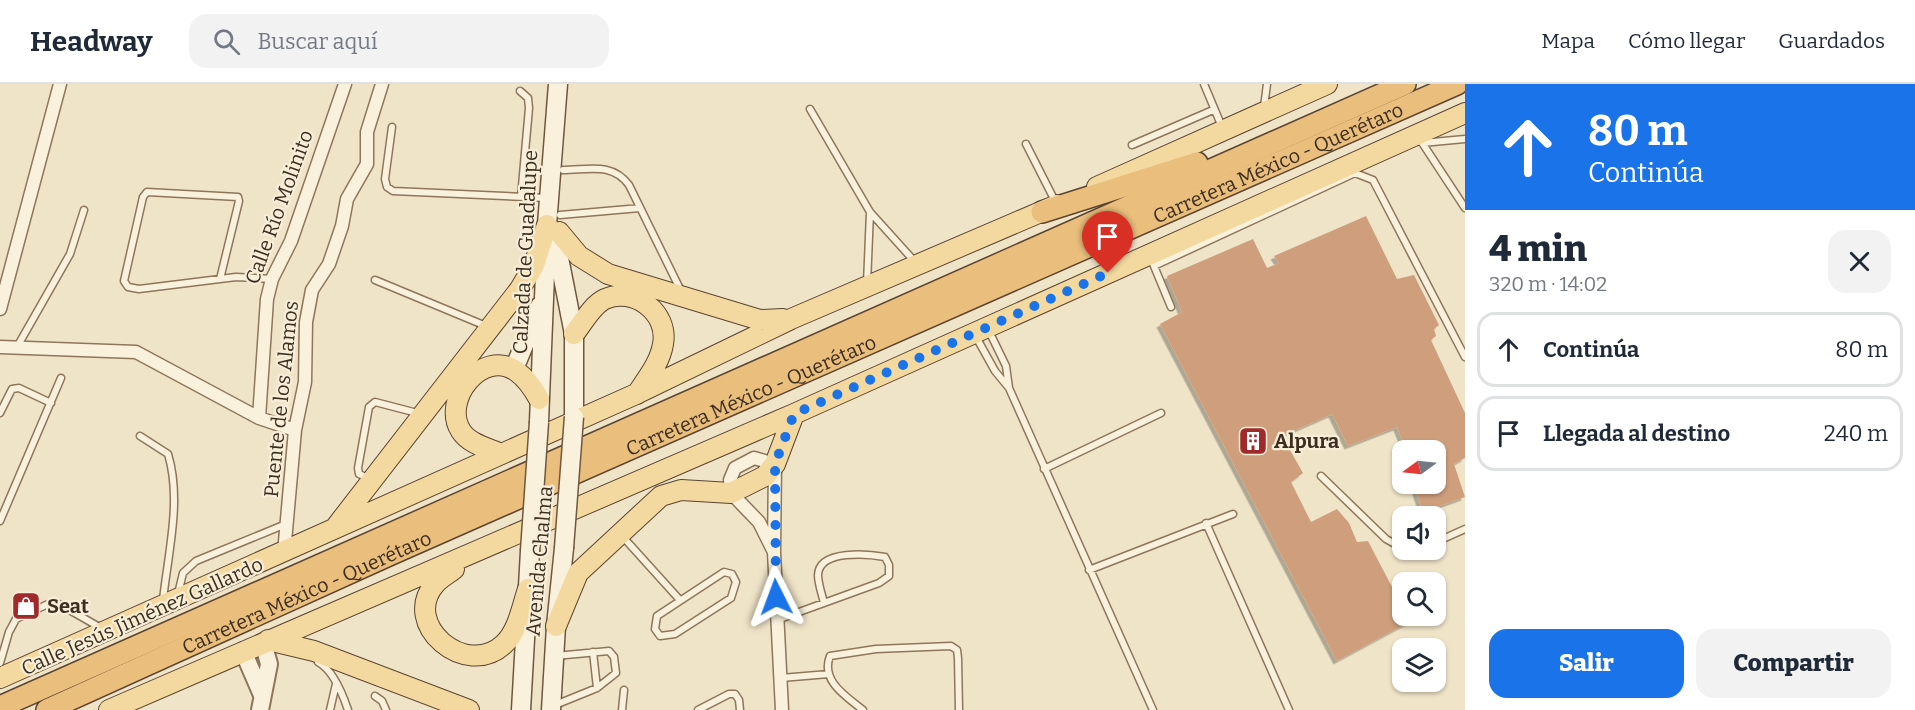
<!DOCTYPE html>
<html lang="es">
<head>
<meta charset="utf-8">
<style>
	body { margin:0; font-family:Bitter,serif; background:#f2f2f3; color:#1f2937; height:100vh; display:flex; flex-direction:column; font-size:22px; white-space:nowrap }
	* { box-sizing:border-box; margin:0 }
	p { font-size:20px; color:#747a83 }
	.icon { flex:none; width:33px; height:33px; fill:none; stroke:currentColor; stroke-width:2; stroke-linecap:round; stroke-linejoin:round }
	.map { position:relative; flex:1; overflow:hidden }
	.details { display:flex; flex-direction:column; background:#fff; width:450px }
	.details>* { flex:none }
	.banner { background:#1a73e8; color:#fff; overflow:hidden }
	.needle { width:39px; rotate:255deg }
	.controls { position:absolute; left:1392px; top:356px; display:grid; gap:12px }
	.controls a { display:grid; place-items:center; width:54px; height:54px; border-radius:12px; background:#fff; box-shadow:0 2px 4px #0004; font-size:30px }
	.pin { position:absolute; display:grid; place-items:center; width:51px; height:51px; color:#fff; margin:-62px -26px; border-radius:50% 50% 50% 0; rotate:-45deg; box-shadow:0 0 6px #0007 }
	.pin .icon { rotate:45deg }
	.me { position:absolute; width:66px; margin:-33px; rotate:357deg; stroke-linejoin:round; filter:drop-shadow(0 0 4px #0008) }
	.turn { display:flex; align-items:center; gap:21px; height:126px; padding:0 24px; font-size:27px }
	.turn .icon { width:78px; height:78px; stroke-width:2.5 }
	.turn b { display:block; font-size:42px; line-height:51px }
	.round { display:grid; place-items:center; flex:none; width:63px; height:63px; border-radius:18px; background:#f2f2f3 }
	.summary { display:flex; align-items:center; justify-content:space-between; height:102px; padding:0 24px }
	h1 { font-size:36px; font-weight:800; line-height:45px }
	.cta { display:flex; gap:12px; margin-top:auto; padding:12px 24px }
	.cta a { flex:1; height:69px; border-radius:18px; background:#1a73e8; color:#fff; font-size:24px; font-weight:800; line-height:69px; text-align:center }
	.cta a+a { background:#f2f2f3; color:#1f2937 }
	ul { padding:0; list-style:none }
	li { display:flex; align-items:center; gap:18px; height:75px; margin:0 12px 9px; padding:0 12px; border:3px solid #e0e1e3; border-radius:18px }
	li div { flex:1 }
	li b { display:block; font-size:22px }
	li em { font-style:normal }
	header { display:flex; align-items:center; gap:36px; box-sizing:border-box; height:84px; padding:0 30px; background:#fff; border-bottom:2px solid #e0e1e3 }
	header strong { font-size:28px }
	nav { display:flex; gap:33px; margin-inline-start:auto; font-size:21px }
	.search { width:420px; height:54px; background:#f2f2f3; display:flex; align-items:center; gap:15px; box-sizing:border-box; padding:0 21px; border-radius:18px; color:#747a83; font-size:22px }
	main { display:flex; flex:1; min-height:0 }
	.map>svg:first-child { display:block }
</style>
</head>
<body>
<header>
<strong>Headway</strong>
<div class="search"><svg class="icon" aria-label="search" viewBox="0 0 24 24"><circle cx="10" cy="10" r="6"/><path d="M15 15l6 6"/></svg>Buscar aquí</div>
<nav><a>Mapa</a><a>Cómo llegar</a><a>Guardados</a></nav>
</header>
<main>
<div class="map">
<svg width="1465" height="626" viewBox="0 0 1465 626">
	<defs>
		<filter id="shadow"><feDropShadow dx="-3.5" dy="3.5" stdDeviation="0" flood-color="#0004"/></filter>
	</defs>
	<rect width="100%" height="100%" fill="#f0e4c8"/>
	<path fill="#cf9f7d" filter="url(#shadow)" d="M1366 132 1397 195 1414 191 1439 241 1434 245 1436 252 1431 256 1465 329V374L1454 380 1465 413 1423 428 1413 399H1436V366H1406L1397 343 1348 362 1332 330 1282 352 1303 389 1291 398 1311 438 1337 425 1349 439 1357 458 1368 457 1402 522V531H1407L1411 537 1337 577 1160 240 1182 228 1167 192 1253 155 1267 184 1279 179 1274 172Z"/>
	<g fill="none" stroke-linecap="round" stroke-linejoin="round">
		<g stroke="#8d765c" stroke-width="9">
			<path id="service" d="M1204 0 1222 43
				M520 7 528 14 529 24 521 113
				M1264 23 1267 0
				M810 25 870 128 916 179
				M392 43 385 95 387 103 393 107 546 114
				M1419 54 1465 124
				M1422 59 1465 55
				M1026 60 1055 117
				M1132 61 1213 26
				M563 86C589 86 612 78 629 101L681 207
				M560 131 640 124
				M1150 174 1154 182 1355 89 1373 96 1465 273
				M1154 182 1171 223
				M220 195 239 117 238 113 147 108 143 113 124 197 128 203 139 205 236 193 272 195
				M375 196 486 242
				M867 200 870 128
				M988 245 1006 282 1009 304 1153 626
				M975 251 995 287 1009 304
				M17 263 70 170 84 126
				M0 329 12 305 19 304 51 319
				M140 352 168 370C182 416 168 469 163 516
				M1044 385 1161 329
				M1321 392 1386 455 1402 464
				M368 394 359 390 358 384 369 323 375 318 421 330
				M0 437 61 294
				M1206 439 1289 626
				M623 453 679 515
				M1436 458 1465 445
				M1408 465H1414
				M1089 486 1233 430
				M724 488 732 490 736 498 731 514 675 550 660 552 655 545 657 532Z
				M178 510 183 489 196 477 286 440
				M777 536 879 499 889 492V481L885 473C869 470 819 465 818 491 818 500 822 510 824 519
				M593 568 597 604
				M318 578C333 586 343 611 348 626
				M0 579 9 548 16 535 48 520H59L101 544
				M781 594 829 590
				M375 612 382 617 386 626
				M555 621 597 604 616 589 614 573 609 567 555 572
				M330 626 336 600
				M622 626 624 606
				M698 626 729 610H735L739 616 740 626
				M863 626C847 613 820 597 830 572L876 565 951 562 957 566 958 574 959 626"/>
		</g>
		<g stroke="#8d765c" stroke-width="15">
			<path id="minor" d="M0 225 60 0
				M0 263 136 268 259 334 295 346
				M259 334 267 215 272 195 291 157 345 0
				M774 468 759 438 731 409 730 396 735 384 754 374 775 380 774 468 782 626
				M284 469 295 346 305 298 306 238 312 206 329 180 342 142 347 115 367 80V48L382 0"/>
		</g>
		<g stroke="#8d765c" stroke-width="20">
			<path id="tertiary" d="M243 567 262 611
				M260 626 269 580 263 558"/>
		</g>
		<g stroke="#6f573f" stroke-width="21">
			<path id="secondary" d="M559 153V174L574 250V333
				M514 285 540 222
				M539 338 547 141 558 0
				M521 626 530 467
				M551 626 556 542 564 464"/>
		</g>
		<g stroke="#5b4430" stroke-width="22">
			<path id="primary" d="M1097 103 1327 0
				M559 148 579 172 608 190 760 236 783 235
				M574 250C583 239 592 221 605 215 634 202 669 229 663 260 660 279 647 294 637 310
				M501 370C488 364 469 360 461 347 441 316 482 264 516 287 526 294 533 304 539 315
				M335 444 520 205 534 181 547 141
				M454 485C448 490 440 494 435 500 400 540 466 596 504 560 518 547 522 523 528 505
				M556 542 578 489 661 412 681 406 731 409 765 392 775 380 794 330
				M268 556 314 567 469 626
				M0 594 636 310 791 235 1057 121
				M109 626 794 330 1465 29"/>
		</g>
		<g stroke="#5b4430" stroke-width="24">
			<g id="trunk">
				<path d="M1042 128 1197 79"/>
				<path d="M0 623 1405 0"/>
				<path id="s1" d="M47 626 389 471 1457 0"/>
			</g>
		</g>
		<use href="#service" stroke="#faf1dc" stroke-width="6"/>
		<use href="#minor" stroke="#faf1dc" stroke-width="12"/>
		<use href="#tertiary" stroke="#faf1dc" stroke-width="16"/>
		<use href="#secondary" stroke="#faf1dc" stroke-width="18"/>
		<use href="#primary" stroke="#f3d9a0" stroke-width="20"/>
		<use href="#trunk" stroke="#eabe7c" stroke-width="21"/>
		<g stroke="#6f573f" stroke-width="21" stroke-linecap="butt">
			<path id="secondary-bridge" d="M564 464 574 333
				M530 467 539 338"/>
		</g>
		<use href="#secondary-bridge" stroke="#faf1dc" stroke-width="18"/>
	</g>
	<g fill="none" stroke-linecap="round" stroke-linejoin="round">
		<path stroke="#1a73e8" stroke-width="10" stroke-dasharray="0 18" d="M776 513 775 380 794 330 1108 189"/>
	</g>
	<defs>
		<g id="building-square" transform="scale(1.5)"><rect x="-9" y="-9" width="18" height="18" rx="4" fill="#9e2a2b" stroke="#f7eed8"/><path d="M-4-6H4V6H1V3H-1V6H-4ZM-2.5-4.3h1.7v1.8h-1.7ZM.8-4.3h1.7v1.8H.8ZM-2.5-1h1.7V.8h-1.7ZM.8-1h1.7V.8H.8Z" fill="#fff"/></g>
		<g id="shop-square" transform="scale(1.5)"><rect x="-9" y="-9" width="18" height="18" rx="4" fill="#9e2a2b" stroke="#f7eed8"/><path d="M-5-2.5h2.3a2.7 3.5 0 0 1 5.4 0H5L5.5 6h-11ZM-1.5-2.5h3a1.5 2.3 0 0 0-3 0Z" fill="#fff"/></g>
	</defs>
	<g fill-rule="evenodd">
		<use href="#building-square" x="1253" y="357"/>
		<use href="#shop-square" x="26" y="522"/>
	</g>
	<g text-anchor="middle" stroke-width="4.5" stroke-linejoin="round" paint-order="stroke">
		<g font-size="20" fill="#3d2e20" stroke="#f7eed8">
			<text dy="7" stroke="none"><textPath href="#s1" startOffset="1347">Carretera México - Querétaro</textPath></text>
			<text transform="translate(279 123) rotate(-70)" y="7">Calle Río Molinito</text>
			<text transform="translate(525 168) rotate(-87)" y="7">Calzada de Guadalupe</text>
			<text dy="7" stroke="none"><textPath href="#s1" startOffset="771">Carretera México - Querétaro</textPath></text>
			<text transform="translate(281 315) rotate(-84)" y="7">Puente de los Alamos</text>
			<text transform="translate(539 477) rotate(-85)" y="7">Avenida Chalma</text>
			<text dy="7" stroke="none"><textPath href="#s1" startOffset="285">Carretera México - Querétaro</textPath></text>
			<text transform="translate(142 532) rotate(-24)" y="7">Calle Jesús Jiménez Gallardo</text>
		</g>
		<g font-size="20" font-weight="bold" fill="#3d2e20" stroke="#f7eed8" text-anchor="start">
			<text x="1274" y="364">Alpura</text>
			<text x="47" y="529">Seat</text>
		</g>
	</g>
</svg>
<div class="controls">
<a><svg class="needle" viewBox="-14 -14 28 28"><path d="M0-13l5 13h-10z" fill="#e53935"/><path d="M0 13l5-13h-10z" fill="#747a83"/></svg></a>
<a><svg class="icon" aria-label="sound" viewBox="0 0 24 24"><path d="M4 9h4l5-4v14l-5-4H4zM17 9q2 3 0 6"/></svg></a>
<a><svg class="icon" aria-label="search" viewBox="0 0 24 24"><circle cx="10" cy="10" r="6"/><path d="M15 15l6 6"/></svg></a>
<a><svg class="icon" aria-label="layers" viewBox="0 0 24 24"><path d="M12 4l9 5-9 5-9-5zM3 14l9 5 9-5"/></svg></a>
</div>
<div class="pin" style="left:1108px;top:189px;background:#d93025"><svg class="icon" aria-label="arrive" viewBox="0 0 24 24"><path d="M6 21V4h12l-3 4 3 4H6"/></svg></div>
<svg class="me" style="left:776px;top:513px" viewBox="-20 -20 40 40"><path d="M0-17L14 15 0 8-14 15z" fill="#1a73e8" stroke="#fff" stroke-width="4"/></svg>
</div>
<section class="details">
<div class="banner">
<div class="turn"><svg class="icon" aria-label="ahead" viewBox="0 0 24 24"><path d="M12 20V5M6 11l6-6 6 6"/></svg><div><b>80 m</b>Continúa</div></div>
</div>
<div class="summary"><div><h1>4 min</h1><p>320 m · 14:02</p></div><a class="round"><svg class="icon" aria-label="close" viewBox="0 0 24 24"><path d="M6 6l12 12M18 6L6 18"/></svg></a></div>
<ul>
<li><svg class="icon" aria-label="ahead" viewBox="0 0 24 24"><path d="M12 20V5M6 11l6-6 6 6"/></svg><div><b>Continúa</b></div><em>80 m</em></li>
<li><svg class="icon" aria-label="arrive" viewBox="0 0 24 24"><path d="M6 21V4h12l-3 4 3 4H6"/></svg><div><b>Llegada al destino</b></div><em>240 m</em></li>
</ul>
<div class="cta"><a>Salir</a><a>Compartir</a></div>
</section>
</main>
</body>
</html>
